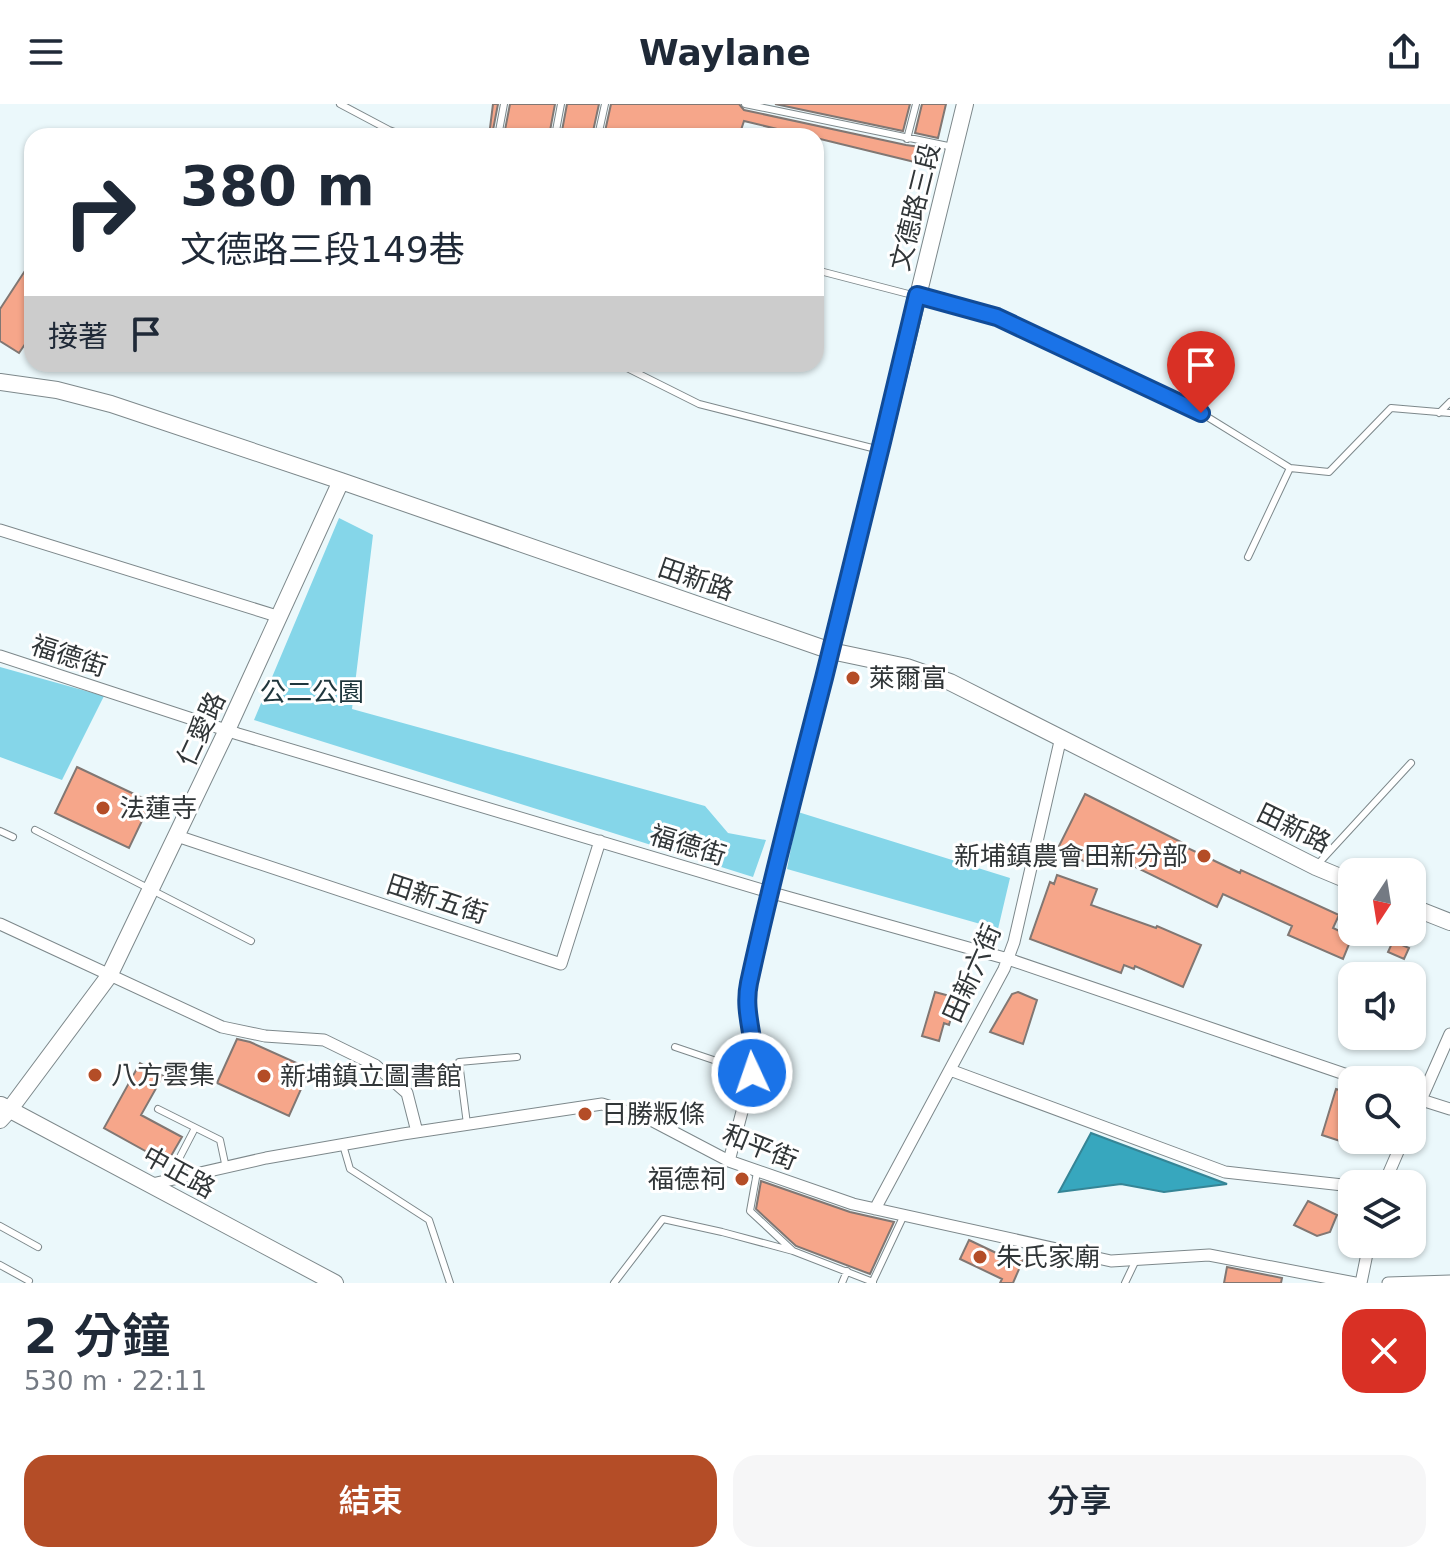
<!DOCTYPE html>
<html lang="zh-TW">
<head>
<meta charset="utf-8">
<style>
	body { margin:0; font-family:"DejaVu Sans","Noto Sans TC",sans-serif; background:#f6f6f7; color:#1f2937; height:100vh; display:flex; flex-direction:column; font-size:30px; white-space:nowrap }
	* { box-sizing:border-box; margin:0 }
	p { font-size:26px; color:#747a83 }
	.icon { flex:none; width:44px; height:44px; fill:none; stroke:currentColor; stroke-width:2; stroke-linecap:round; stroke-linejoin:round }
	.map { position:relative; height:1179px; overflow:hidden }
	.side { display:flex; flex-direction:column; background:#fff; flex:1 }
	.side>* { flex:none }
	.top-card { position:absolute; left:24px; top:24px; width:800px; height:244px; border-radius:24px; box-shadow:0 2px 6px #0004; background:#fff; color:#1f2937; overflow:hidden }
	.needle { width:52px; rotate:192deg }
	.buttons { position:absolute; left:1338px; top:754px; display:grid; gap:16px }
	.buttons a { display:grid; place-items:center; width:88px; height:88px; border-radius:16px; background:#fff; box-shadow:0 2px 6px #0004; font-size:40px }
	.pin { position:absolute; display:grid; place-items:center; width:68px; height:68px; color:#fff; margin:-82px -34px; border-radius:50% 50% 50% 0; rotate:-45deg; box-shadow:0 0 8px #0007 }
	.pin .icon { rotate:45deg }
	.me { position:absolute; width:88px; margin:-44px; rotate:357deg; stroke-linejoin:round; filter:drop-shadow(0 0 6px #0008) }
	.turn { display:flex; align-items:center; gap:28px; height:168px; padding:0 24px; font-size:36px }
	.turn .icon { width:104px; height:104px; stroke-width:2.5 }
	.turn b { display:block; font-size:56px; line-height:68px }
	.then { display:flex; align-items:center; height:76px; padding:0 24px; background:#0003; gap:16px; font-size:30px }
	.round { display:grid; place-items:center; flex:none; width:84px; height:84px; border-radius:24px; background:#f6f6f7 }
	.overview { display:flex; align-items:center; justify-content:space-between; height:136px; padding:0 24px }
	h1 { font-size:48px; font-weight:600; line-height:60px }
	.cta { display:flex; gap:16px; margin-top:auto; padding:16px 24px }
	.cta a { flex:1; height:92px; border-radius:24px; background:#b44d27; color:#fff; font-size:32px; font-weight:600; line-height:92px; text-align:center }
	.cta a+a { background:#f6f6f7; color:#1f2937 }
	header { display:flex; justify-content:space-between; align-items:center; height:104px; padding:0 24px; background:#fff; font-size:36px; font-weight:600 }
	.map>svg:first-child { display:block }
</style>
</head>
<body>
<header><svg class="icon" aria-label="menu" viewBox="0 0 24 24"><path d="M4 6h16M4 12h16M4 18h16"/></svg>Waylane<svg class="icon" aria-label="share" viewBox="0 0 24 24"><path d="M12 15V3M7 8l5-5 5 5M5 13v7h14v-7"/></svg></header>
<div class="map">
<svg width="1450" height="1179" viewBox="0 0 1450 1179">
	<rect width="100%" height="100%" fill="#ebf8fb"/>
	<path fill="#85d6e9" d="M339 414 373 431 352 605 705 702 728 729 766 736 753 773 254 616Z
		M0 563 104 592 62 676 0 653Z
		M798 708 1010 774 998 825 787 765Z"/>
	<path fill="#37a7be" stroke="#358596" stroke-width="2" d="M1091 1029 1227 1080 1164 1088 1121 1080 1059 1088Z"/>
	<path fill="#f6a68a" stroke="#817773" stroke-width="2" d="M493 0H498L493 26 495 32H489Z
		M510 0H555L549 32H508L505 26Z
		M567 0H599L592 32H561Z
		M611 0H739L744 6 906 41 935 45 931 62 816 34V32H806L744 17 739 32H604Z
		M775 0H910L903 27Z
		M922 0H946L938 34 915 29Z
		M32 156V230L19 249 0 237V205Z
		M77 663 151 698 129 744 55 709Z
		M1085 690 1181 738 1179 740 1240 769 1241 766 1339 811 1333 824 1352 833 1343 855 1288 831 1292 822 1223 790 1217 803 1101 746 1093 762 1058 744Z
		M1057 771 1097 785 1091 801 1156 824 1157 822 1201 841 1183 883 1135 862 1134 865 1124 861 1121 869 1030 835 1050 778 1054 780Z
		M1393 837 1409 844 1404 855 1388 848Z
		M935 888 957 894 949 921 944 919 939 937 922 932Z
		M1018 888 1037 896 1023 940 990 928 1012 890Z
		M237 935 250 938 310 965 289 1012 217 979Z
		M140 959 163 972 141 1011 182 1033 167 1059 104 1024Z
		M1336 985 1352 990V998L1340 1037 1322 1031Z
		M761 1077 850 1108 894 1118 870 1170 796 1142 756 1105Z
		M1308 1097 1337 1111 1330 1128 1317 1132 1294 1121Z
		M969 1136 1011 1156 1012 1152 1023 1156 1013 1179H1000L1002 1175 960 1155Z
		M1227 1163 1282 1174 1281 1179H1224Z"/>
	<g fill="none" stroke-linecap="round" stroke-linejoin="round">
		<g stroke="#7d888b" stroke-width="8">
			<path id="lane" d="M340 0 389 26 406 32
				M745 0 953 43
				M502 32 499 27 504 0
				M555 32 561 0
				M598 32 605 0
				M907 35 916 0
				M816 166 997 213 1201 309 1290 364 1329 368 1391 304 1450 309
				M619 260 699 300 880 346
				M1439 309 1450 298
				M1248 453 1290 364
				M35 726 251 837
				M0 727 13 733
				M1318 760 1411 659
				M675 943 752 969
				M158 1005 220 1036 226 1064
				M467 1020 459 958 517 953
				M343 1041 350 1065 429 1116 450 1179
				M757 1068 750 1107 793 1147 873 1178
				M168 1076 195 1024
				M0 1122 38 1143
				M0 1161 29 1177
				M614 1179 663 1115 722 1128 793 1147
				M842 1179 847 1167
				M872 1179 904 1111
				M1125 1179 1136 1156"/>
		</g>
		<g stroke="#7d888b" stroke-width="13">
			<path id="street" d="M0 426 280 513
				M0 552 238 630 769 788 1008 855 1362 976
				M177 732 561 860 600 737
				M0 820 222 923 265 932 324 936 375 961 407 989 417 1028
				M950 966 1225 1068 1352 1082
				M1412 993 1450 1005
				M1412 1016 1450 930
				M729 1057 754 962 753 947 746 907 748 886 769 788 831 547
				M152 1080 266 1054 403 1030 602 1000 647 1014 729 1057 853 1100 1111 1157 1209 1151 1355 1179
				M1384 1080 1403 1036
				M875 1105 1004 865 1014 838 1061 633
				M1361 1179 1369 1140
				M1388 1179 1450 1177"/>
		</g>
		<g stroke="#7d888b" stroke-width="18">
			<path id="secondary" d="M0 278 57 286 111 300 341 377 831 547 907 563 950 578 1316 763 1352 778
				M831 547 965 0
				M1412 803 1450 818
				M1 1001 335 1179
				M0 1016 10 1005 109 872 227 626 341 377"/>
		</g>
		<use href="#lane" stroke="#fff" stroke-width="6"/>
		<use href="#street" stroke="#fff" stroke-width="11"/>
		<use href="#secondary" stroke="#fff" stroke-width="16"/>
	</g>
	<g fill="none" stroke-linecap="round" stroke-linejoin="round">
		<g stroke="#114b97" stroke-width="20">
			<path id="route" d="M752 969C759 940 742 912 749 879 771 777 798 675 824 574 856 446 887 319 917 191L997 213 1201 309"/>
		</g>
		<use href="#route" stroke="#1a73e8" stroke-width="14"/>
	</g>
	<g fill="#b44d27" stroke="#fff" stroke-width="3">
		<circle cx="853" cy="574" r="8"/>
		<circle cx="103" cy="704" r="8"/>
		<circle cx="1204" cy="752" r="8"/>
		<circle cx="95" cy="971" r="8"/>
		<circle cx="264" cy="972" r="8"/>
		<circle cx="585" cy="1010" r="8"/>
		<circle cx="742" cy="1075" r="8"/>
		<circle cx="980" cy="1153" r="8"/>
	</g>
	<g text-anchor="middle" stroke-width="6" stroke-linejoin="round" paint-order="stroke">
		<g font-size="26" fill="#313638" stroke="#fff">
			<text transform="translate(915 103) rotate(-76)" y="9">文德路三段</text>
			<text transform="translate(696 475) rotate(19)" y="9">田新路</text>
			<text transform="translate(69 552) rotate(18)" y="9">福德街</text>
			<text transform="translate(201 625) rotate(-65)" y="9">仁愛路</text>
			<text transform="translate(1294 724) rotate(26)" y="9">田新路</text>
			<text transform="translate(688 741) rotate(17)" y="9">福德街</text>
			<text transform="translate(437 795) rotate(18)" y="9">田新五街</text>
			<text transform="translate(972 869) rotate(-66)" y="9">田新六街</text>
			<text transform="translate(760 1043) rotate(22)" y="9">和平街</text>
			<text transform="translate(179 1068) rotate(29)" y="9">中正路</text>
		</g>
		<g font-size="26" fill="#313638" stroke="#fff" text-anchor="start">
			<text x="869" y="583">萊爾富</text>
			<text x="119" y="713">法蓮寺</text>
			<text x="1188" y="761" text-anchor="end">新埔鎮農會田新分部</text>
			<text x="111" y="980">八方雲集</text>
			<text x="280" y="981">新埔鎮立圖書館</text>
			<text x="601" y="1019">日勝粄條</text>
			<text x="726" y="1084" text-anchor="end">福德祠</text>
			<text x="996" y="1162">朱氏家廟</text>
		</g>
		<g font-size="26" fill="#1e363c" stroke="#fff">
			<text x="312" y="597">公二公園</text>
		</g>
	</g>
</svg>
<div class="buttons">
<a><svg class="needle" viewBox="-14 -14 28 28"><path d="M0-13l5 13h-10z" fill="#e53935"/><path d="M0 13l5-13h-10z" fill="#747a83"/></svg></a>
<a><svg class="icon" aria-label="sound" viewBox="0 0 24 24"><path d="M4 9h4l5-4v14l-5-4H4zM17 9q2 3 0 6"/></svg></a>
<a><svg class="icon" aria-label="search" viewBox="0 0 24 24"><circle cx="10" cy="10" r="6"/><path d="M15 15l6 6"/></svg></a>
<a><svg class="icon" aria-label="layers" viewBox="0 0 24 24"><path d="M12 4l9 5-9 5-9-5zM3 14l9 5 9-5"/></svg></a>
</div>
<div class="pin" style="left:1201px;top:309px;background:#d93025"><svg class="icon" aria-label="arrive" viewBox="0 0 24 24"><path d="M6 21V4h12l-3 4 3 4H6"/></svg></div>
<svg class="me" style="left:752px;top:969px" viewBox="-20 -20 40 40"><circle r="17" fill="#1a73e8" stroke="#fff" stroke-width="3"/><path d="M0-11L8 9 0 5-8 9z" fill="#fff"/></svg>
<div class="top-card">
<div class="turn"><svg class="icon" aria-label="right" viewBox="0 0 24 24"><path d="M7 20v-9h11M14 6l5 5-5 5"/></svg><div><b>380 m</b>文德路三段149巷</div></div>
<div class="then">接著<svg class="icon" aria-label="arrive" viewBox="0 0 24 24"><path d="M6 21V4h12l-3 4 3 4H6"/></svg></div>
</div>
</div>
<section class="side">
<div class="overview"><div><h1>2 分鐘</h1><p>530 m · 22:11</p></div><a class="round" style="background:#d93025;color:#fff"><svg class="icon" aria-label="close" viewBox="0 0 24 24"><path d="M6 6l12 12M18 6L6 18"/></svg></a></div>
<div class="cta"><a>結束</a><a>分享</a></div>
</section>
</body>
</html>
